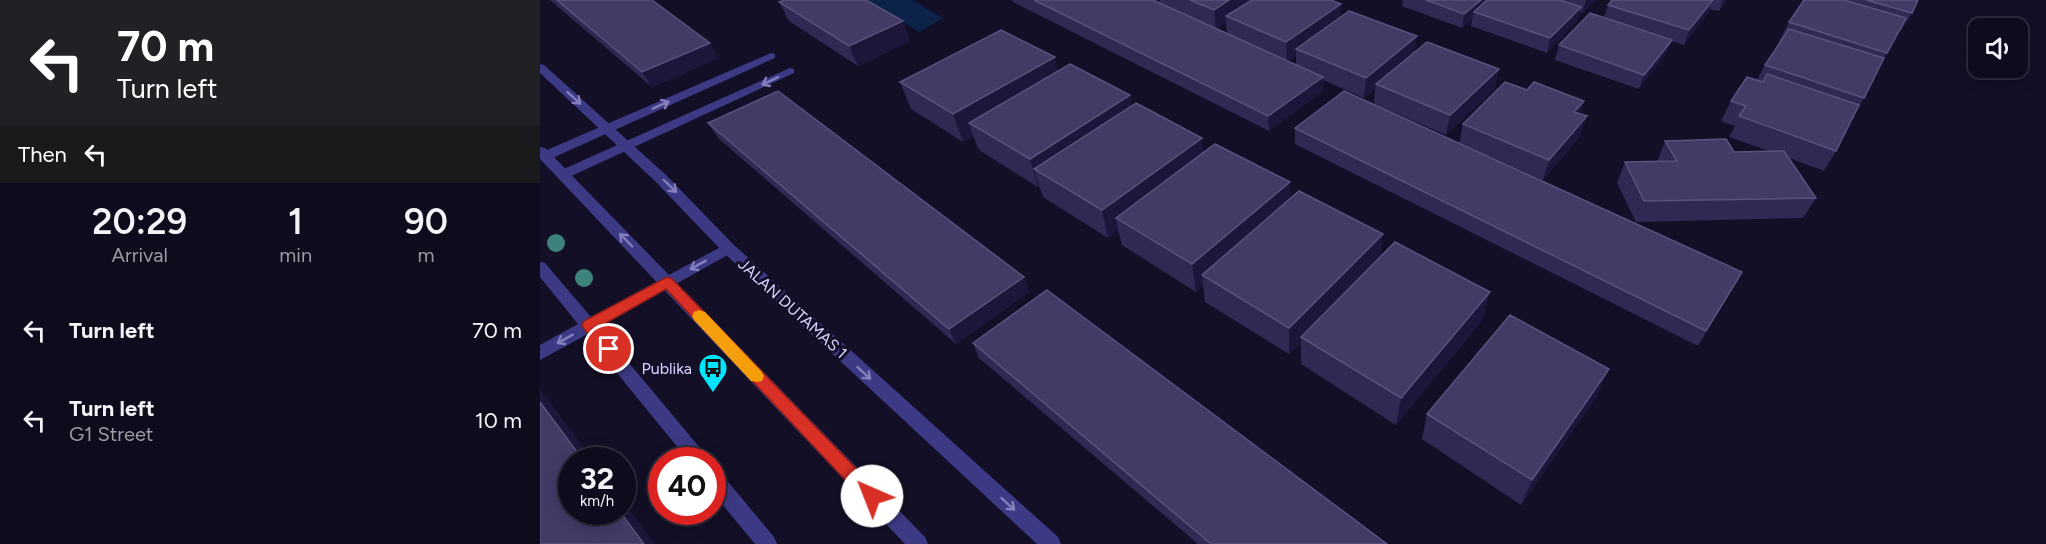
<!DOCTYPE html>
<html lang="en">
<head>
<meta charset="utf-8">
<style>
	body { margin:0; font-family:Figtree,sans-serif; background:#171425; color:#f1f3f6; height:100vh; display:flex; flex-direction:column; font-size:22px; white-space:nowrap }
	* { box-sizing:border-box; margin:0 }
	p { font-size:20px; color:#9b9ba3 }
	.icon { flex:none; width:33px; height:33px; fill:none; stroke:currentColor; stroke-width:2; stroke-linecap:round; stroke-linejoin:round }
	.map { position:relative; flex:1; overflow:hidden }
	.details { display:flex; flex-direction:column; background:#0e0b1c; width:540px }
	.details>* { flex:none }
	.hud { background:#202124; color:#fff; overflow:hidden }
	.fabs { position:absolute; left:1428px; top:18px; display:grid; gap:12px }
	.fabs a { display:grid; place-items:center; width:60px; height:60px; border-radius:12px; background:#0e0b1c; box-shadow:0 3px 15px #0003,0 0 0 2px #2e2b3b; font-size:30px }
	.speed { position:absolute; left:18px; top:447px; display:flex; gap:12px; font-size:30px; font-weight:700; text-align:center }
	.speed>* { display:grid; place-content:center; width:78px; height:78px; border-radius:50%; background:#0e0b1c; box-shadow:0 3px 15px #0003,0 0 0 2px #2e2b3b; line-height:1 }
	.speed small { font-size:15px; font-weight:400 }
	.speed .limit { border:9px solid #d22; background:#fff; color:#111 }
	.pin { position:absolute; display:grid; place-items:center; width:51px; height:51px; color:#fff; margin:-26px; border:3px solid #fff; border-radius:50%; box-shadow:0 2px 6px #0007 }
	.me { position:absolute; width:66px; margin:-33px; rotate:316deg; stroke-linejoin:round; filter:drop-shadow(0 0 4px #0008) }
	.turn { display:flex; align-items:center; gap:21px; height:126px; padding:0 18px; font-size:27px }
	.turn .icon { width:78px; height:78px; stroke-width:2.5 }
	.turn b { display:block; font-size:42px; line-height:51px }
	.then { display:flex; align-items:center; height:57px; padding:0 18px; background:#0003; gap:12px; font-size:22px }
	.eta { display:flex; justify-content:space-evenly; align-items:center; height:102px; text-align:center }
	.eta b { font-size:36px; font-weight:600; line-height:42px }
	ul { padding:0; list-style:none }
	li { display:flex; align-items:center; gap:18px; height:90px; padding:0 18px }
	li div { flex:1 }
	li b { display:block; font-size:22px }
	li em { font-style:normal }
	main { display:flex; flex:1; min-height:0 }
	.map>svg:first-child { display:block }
</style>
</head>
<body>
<main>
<section class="details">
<div class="hud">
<div class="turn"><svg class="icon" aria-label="left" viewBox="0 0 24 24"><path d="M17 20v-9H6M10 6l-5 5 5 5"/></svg><div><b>70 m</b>Turn left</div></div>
<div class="then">Then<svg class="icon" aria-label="left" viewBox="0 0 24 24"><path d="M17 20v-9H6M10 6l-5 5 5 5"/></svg></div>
</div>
<div class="eta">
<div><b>20:29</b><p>Arrival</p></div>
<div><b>1</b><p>min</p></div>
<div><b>90</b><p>m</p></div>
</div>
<ul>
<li><svg class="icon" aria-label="left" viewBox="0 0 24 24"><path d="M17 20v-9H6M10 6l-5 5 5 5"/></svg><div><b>Turn left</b></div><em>70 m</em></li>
<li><svg class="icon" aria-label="left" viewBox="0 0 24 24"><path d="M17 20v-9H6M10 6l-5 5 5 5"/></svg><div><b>Turn left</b><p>G1 Street</p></div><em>10 m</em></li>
</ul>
</section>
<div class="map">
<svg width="1506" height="544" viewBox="0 0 1506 544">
	<rect width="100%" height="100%" fill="#130f26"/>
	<path fill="#0c2248" d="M327 0H372L403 18 379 32Z"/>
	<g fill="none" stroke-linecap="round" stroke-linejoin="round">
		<path fill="#3d3a85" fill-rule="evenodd" d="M188 243 195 248 193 252 59 327 165 454 168 460H148L46 335 0 360V345L38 324 0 277V262L5 263 51 317Z
			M172 469 179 471 234 537 237 544H215L172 492Z"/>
		<path fill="#3d3a85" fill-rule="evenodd" d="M231 53 235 54V58L10 159 0 158V153Z
			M250 68 254 69V73L27 178 22 179 15 175 17 172Z"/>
		<path fill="#3d3a85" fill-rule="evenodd" d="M0 64 4 65 125 174 193 244 518 537 521 544H497L183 252 115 181 0 73Z
			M0 147 5 148 385 537 388 544H365L0 159Z"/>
	</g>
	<g fill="#3d827b">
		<circle cx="16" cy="243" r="9"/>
		<circle cx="44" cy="278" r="9"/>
	</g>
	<path fill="#312854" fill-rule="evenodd" d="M10 0H112L179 58 112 87Z
		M472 0H613L620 3 619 0H791L800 17 955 89 906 135 834 104 835 89 824 98 783 80 782 92 729 131 473 2ZM686 22 687 33 676 29ZM756 55V65L748 61Z
		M863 0H1056L1042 13 1040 12 1037 21 1007 53 931 26 932 19 922 28 862 6Z
		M1072 0H1187L1179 11 1170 9 1167 14 1144 45 1131 41 1126 54 1099 89 1015 60 1019 45 1064 18 1068 5Z
		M1264 0H1378L1372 13 1360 32H1358L1343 60 1324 98 1314 116 1296 151 1284 171 1249 158 1276 198 1263 218 1096 222 1077 183 1085 162H1117L1125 141 1194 152 1229 151 1189 137 1195 126 1181 121 1191 101 1217 80 1225 65 1240 42 1239 41 1249 22Z
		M239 2 363 21 370 41 318 66 249 21Z
		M518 71 592 106 664 153 750 182V199L943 319 856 425 761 364V343L749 354 665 302 663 285 656 292 582 245 578 230 568 238 503 197 499 186 498 187 439 150 433 136 423 142 371 109 360 82Z
		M1040 114V136L1003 180 930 148 1202 272 1158 346 755 144V128L919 144 923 124Z
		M168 123 484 277 489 292 416 344 178 138Z
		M433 343 847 544H658L439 358Z
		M1057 396 981 505 882 439 887 414Z"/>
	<path fill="#1d163a" d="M689 0H719L686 16V22L676 29 674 10Z
		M941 0H956L934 12 932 19 922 28 924 14Z
		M1046 0H1056L1042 13Z
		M1173 0 1167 14 1144 45 1149 30Z
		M1183 0H1187L1179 11Z
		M801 4 800 23 756 49V55L747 61 746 42Z
		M1041 7 1037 21 1007 53 1010 38Z
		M363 21 370 41 318 66 309 46Z
		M877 36 874 56 836 84 835 89 824 98 826 78Z
		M1132 40 1126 54 1099 89 1104 75Z
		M170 43 179 58 112 87 102 72Z
		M515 57 521 84 429 123 433 136 423 142 413 114Z
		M959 69 955 89 906 135 910 115Z
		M783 77 782 92 729 131 728 116Z
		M590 95 595 122 494 169 499 186 498 187 490 159Z
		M1044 101 1038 121 1034 112Z
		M1047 116 1040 136 1003 180 1009 160Z
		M662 138 665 165 576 218 578 230 568 238 562 210Z
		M750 182V210L662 275 663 285 656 292 652 264Z
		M843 234 840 262 761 337V343L749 354V328Z
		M484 277 489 292 416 344 409 329Z
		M950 292 943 319 856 425 861 398Z
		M1069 369 1057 396 981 505 992 480Z
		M0 389 53 460H43L0 402Z
		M82 500 115 544H104L80 512H82Z"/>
	<path fill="#433a66" stroke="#5a527e" stroke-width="1.5" d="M17 0H112L170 43 102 72Z
		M244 0H326L363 21 309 46 239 2Z
		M494 0H613L783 77 728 116Z
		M650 0H689L674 10Z
		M712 0H791L801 4 746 42 686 16Z
		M886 0H941L924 14Z
		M947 0H1020L1041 7 1010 38 934 12Z
		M1072 0H1173L1149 30 1068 5Z
		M1264 0H1304L1366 18 1347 53 1249 22Z
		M1326 0H1378L1372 13Z
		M809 11 877 36 826 78 756 49Z
		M1050 13 1132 40 1104 75 1019 45Z
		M1249 29 1344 58 1324 98 1225 65Z
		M461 30 515 57 413 114 360 82Z
		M887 42 959 69 910 115 836 84Z
		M530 64 590 95 490 159 429 123Z
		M1227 74 1319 105 1296 151 1199 116 1206 106 1191 101 1207 77 1223 82Z
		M965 82 987 90 994 82 1044 101 1034 112 1047 116 1009 160 923 124Z
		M238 91 484 277 409 329 168 123Z
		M804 91 1202 272 1166 331 755 128Z
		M596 103 662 138 562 210 494 169Z
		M1186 139 1194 152 1244 151 1276 198 1104 201 1085 162 1137 161 1125 141Z
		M675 144 750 182 652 264 576 218Z
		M759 191 843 234 749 328 662 275Z
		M855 242 950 292 861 398 761 337Z
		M507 290 847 544H671L433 343Z
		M970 315 1069 369 992 480 887 414Z
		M0 402 43 460H32V512H80L104 544H0Z"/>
	<defs><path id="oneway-shaft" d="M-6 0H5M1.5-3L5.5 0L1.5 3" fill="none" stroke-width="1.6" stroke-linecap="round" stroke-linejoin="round" transform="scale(1.5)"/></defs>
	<g stroke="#837fbc">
		<use href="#oneway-shaft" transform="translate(230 81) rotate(155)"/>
		<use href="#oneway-shaft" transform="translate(34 98) rotate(42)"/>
		<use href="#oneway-shaft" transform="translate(121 105) rotate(-24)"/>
		<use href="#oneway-shaft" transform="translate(130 186) rotate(44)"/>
		<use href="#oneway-shaft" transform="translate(86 240) rotate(-134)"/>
		<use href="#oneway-shaft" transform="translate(158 265) rotate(151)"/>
		<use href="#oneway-shaft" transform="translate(25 339) rotate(151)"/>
		<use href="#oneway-shaft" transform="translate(324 373) rotate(42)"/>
		<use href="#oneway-shaft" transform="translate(468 504) rotate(42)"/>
	</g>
	<path fill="#d93025" stroke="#8d1f18" stroke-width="1.5" d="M127 277 132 279 338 491 341 496 338 502 332 504 326 502 126 289 59 327 76 349 74 353H63L44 329 42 325 44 321Z"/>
	<path fill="#f59e0b" d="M159 310 165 312 222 372 224 376 222 381 217 382 211 381 154 320 152 316 154 312Z"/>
	<defs>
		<g id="bus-pin" transform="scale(1.5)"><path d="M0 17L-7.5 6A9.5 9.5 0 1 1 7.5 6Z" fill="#00e5ff" stroke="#130f26"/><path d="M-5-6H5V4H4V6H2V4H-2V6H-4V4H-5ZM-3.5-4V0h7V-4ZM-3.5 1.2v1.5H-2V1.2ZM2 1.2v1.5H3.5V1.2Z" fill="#111"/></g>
	</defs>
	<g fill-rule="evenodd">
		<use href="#bus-pin" x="173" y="368"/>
	</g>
	<g text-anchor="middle" stroke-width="6" stroke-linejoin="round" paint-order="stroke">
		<g font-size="16" fill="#d9d4ff" stroke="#130f26">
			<text transform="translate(253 308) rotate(42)" y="6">JALAN DUTAMAS 1</text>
		</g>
		<g font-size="16" fill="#d9d4ff" stroke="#130f26" text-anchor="end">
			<text x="152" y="374">Publika</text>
		</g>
	</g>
</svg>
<div class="fabs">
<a><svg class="icon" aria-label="sound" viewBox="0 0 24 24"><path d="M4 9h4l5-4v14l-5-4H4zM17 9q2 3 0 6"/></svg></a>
</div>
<div class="speed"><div>32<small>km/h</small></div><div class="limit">40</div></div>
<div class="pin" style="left:69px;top:349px;background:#d93025"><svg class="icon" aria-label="arrive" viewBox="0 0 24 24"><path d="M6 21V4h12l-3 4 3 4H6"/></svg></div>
<svg class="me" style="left:332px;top:496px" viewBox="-20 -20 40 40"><circle r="19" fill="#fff"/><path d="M0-13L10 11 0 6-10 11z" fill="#d93025"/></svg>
</div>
</main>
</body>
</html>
